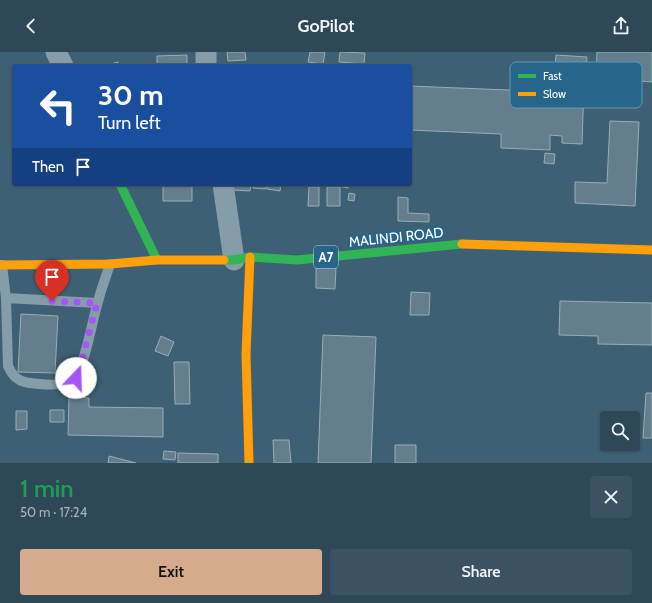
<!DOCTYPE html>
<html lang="en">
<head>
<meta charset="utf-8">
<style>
	body { margin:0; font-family:Cabin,sans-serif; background:#3a5261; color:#f1f3f6; height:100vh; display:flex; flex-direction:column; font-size:15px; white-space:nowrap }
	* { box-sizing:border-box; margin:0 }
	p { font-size:13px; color:#a7b2ba }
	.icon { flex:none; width:22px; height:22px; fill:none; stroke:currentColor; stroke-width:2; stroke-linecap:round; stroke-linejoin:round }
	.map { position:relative; height:411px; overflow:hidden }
	.sheet { display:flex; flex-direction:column; background:#2e4857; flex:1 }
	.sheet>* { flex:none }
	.guide { position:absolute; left:12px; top:12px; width:400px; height:122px; border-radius:4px; box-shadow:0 1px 3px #0004,0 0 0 1px #49606d; background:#1a4fa0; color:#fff; overflow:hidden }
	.controls { position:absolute; left:600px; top:359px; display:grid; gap:8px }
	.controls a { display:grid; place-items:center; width:40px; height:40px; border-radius:4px; background:#2e4857; box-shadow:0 1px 3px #0004,0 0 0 1px #49606d; font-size:20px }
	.pin { position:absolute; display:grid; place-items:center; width:34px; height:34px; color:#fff; margin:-41px -17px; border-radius:50% 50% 50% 0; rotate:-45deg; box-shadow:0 0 4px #0007 }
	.pin .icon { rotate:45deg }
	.me { position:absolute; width:44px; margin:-22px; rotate:21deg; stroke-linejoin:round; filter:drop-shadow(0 0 3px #0008) }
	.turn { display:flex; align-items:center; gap:14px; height:84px; padding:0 20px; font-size:18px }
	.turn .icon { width:52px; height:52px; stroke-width:2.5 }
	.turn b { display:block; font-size:28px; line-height:34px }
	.then { display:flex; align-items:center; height:38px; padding:0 20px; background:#0003; gap:8px; font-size:15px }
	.round { display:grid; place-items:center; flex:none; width:42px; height:42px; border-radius:4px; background:#3a5261 }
	.overview { display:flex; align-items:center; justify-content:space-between; height:68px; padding:0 20px }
	h1 { font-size:24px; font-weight:600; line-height:30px; color:#1e9e55 }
	.primary-button { display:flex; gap:8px; margin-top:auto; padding:8px 20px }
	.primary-button a { flex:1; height:46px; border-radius:4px; background:#d6ab8b; color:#111; font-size:16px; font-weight:600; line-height:46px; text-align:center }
	.primary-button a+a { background:#3a5261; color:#f1f3f6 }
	header { display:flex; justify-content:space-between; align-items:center; height:52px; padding:0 20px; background:#2e4857; font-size:18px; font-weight:600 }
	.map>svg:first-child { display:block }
</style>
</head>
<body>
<header><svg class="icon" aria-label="back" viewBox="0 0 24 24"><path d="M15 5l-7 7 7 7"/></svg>GoPilot<svg class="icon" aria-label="share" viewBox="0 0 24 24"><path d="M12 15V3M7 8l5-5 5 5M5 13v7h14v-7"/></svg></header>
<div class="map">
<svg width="652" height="411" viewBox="0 0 652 411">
	<rect width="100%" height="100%" fill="#3e6074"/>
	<path fill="#647e8d" stroke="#99acb7" d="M227 0H245L246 8 228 9Z
		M310 0H325L323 12 308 10Z
		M340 0 365 1 364 12 339 10Z
		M597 0H652V30L596 26Z
		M187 3V14H157V4Z
		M556 3 587 5 586 17 555 14Z
		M118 10 119 14H103Z
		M558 32H584L582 92 562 91V84L550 83V98L501 96V82L410 78V34L557 40Z
		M610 69 639 70 635 154 575 151V130L607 131Z
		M545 101 555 102 554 112 544 111Z
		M163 132H192V149H163Z
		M233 132H251L250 139 232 138Z
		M253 132H266V137L253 136Z
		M268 132H281L280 139 267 137Z
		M337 132H349L348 136 337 134Z
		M309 135H319V154H308Z
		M327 135H340V154H327Z
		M349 141 355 142 354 149 348 148Z
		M398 145 408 146V161L429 162V170L398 169Z
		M316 215H336L335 237 316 236Z
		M411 240 430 241 429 263H410Z
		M560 249 652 251V293L598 292V284L559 283Z
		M21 262 58 264 55 321 18 320Z
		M323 283 376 285 371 411H318Z
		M161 284 174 290 168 304 155 299Z
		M174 310H189L190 352H175Z
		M646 341H652V386H643Z
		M69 345 89 346V355L163 356V385L68 383Z
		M50 358H64V370H50Z
		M16 359H27V377L16 378Z
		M273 388H289L291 411H274Z
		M395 393H416V411H395Z
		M164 399 176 400 175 408 163 407Z
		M178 401 218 402V411H178Z
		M109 404 136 411H108Z"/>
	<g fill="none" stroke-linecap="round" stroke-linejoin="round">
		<path stroke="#859ca9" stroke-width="10" d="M2 213 6 246 8 314C15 330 24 331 40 332 50 333 67 334 75 326 84 317 93 265 98 250 101 237 106 225 110 212
			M6 246 97 251"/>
		<path stroke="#859ca9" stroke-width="21" d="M56 0 63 14
			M206 0V14
			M223 132 234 208"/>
		<path stroke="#30b455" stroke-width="9" d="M120 132 157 208
			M224 208H234L250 205 297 208 462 192"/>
		<path stroke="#ff9f0a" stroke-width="9" d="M462 192 652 198
			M0 213 110 212 157 208H224
			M249 411 246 302 250 205"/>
	</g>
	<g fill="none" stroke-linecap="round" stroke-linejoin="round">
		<path stroke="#a855f7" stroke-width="7" stroke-dasharray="0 12.6" d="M52 249 97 251 80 315 76 326"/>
	</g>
	<g text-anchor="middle" stroke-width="4" stroke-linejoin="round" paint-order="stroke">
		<rect fill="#27668b" stroke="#bed1dc" stroke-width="1" x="314" y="194" width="24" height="22" rx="3"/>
		<g font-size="13" font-weight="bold" fill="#fff">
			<text x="326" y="210">A7</text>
		</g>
		<g font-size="14" fill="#fff" stroke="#27668b">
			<text transform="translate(396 185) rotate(-6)" y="5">MALINDI ROAD</text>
		</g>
	</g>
	<rect x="510" y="10" width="132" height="46" rx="6" fill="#27668b" stroke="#6894ae" stroke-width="1"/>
	<rect x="518" y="22" width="18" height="4" fill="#30b455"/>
	<rect x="518" y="40" width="18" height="4" fill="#ff9f0a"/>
	<g font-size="11" fill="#fff">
		<text x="543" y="28">Fast</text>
		<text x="543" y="46">Slow</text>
	</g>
</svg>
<div class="controls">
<a><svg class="icon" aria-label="search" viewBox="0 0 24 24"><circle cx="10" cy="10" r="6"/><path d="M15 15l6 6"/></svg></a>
</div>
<div class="pin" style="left:52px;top:249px;background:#d93025"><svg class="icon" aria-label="arrive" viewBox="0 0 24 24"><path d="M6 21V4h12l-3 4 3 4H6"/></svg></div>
<svg class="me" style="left:76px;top:326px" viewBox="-20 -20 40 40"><circle r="19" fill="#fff"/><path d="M0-13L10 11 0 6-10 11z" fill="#a855f7"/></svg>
<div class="guide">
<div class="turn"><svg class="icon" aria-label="left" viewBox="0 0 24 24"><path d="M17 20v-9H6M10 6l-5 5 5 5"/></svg><div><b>30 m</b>Turn left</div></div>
<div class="then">Then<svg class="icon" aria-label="arrive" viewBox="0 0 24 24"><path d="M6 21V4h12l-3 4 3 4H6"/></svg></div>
</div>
</div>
<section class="sheet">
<div class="overview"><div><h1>1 min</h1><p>50 m · 17:24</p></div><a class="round"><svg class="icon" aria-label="close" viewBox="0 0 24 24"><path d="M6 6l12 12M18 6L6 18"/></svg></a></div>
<div class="primary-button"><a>Exit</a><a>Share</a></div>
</section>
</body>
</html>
